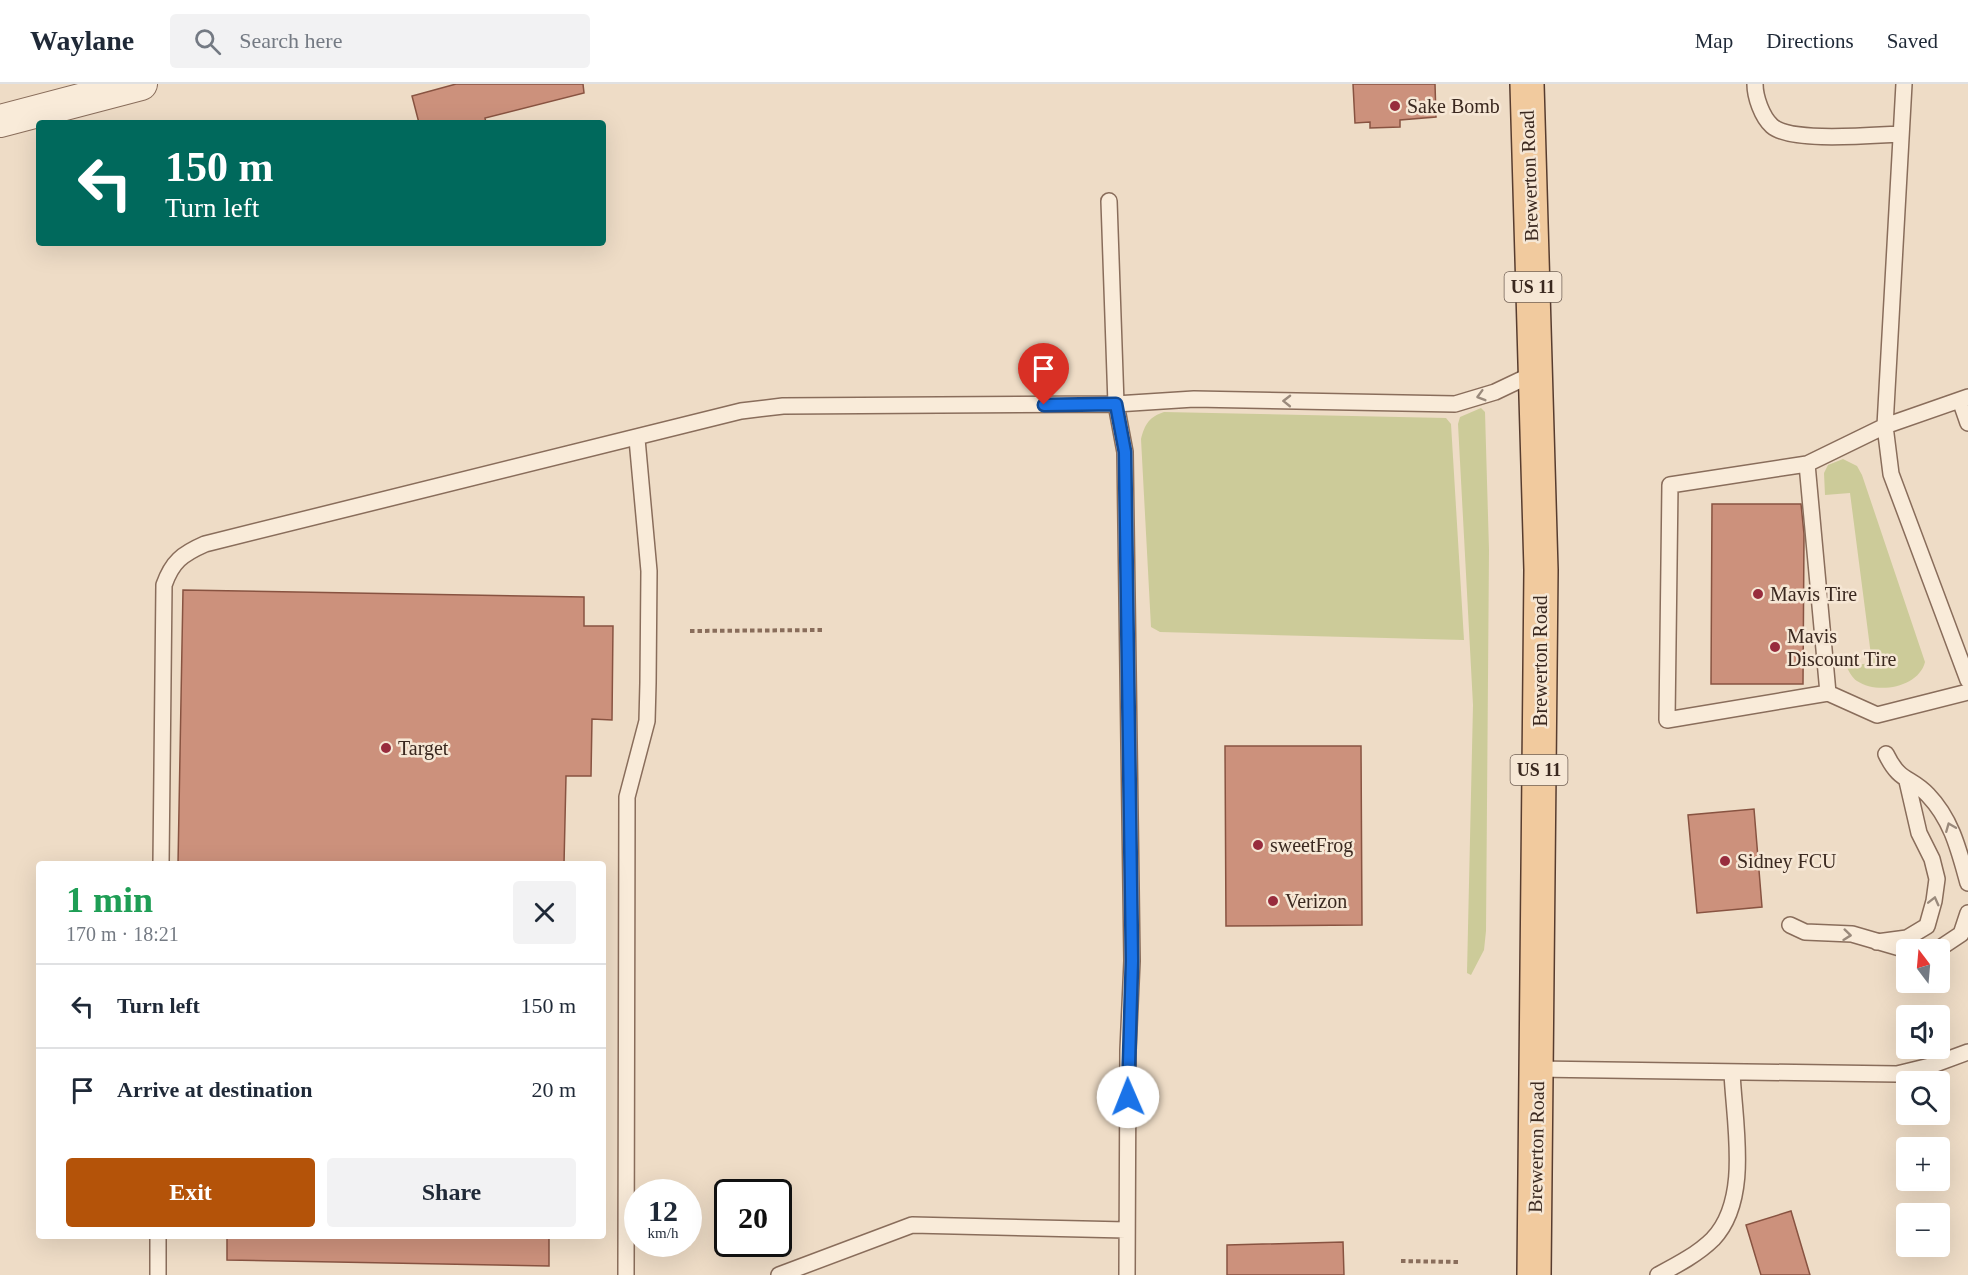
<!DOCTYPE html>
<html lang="en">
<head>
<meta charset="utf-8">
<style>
	body { margin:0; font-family:Georgia,serif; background:#f2f2f3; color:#1f2937; height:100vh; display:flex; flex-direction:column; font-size:22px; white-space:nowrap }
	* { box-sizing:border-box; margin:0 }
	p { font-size:20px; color:#747a83 }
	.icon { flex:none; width:33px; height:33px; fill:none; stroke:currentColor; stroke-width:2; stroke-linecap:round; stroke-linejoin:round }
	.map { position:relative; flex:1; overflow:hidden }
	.drawer { position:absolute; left:36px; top:777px; width:570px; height:378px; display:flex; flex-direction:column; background:#fff; border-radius:6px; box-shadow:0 6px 24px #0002 }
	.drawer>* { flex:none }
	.guide { position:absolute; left:36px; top:36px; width:570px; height:126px; border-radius:6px; box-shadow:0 6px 24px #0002; background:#00695c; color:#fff; overflow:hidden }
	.needle { width:39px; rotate:344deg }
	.buttons { position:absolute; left:1896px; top:855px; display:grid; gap:12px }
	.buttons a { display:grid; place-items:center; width:54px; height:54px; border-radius:6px; background:#fff; box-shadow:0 6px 24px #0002; font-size:30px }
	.speed { position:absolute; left:624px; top:1095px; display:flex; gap:12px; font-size:30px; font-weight:700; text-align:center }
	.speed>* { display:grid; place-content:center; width:78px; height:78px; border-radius:50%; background:#fff; box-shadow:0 6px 24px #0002; line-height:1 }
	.speed small { font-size:15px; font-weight:400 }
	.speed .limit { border:3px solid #111; border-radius:9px; background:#fff; color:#111 }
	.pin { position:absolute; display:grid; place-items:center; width:51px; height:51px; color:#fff; margin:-62px -26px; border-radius:50% 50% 50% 0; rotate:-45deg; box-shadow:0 0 6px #0007 }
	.pin .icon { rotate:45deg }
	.me { position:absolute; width:66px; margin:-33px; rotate:359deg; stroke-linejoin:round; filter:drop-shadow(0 0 4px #0008) }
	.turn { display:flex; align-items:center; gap:21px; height:126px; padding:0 30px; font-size:27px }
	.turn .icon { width:78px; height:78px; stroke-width:2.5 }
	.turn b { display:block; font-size:42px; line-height:51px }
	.round { display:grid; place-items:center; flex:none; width:63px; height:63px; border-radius:6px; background:#f2f2f3 }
	.headline { display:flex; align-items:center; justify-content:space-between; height:102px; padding:0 30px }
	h1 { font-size:36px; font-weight:700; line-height:45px; color:#1e9e55 }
	.primary-button { display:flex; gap:12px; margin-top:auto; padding:12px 30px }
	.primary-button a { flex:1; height:69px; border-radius:6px; background:#b45309; color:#fff; font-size:24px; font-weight:700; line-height:69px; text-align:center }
	.primary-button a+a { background:#f2f2f3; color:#1f2937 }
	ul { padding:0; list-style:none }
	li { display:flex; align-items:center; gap:18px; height:84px; padding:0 30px; border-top:2px solid #e0e1e3 }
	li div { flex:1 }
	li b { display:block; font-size:22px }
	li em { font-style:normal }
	header { display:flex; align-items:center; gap:36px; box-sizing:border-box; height:84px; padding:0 30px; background:#fff; border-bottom:2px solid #e0e1e3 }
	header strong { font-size:28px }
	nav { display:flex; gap:33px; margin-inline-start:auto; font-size:21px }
	.search { width:420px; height:54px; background:#f2f2f3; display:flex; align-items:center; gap:15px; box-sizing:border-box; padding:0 21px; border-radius:6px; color:#747a83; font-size:22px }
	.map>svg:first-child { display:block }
</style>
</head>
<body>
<header>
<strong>Waylane</strong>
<div class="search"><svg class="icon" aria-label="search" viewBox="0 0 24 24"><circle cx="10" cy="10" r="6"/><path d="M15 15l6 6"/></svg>Search here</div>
<nav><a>Map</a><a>Directions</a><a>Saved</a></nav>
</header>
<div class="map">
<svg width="1968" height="1191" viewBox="0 0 1968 1191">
	<rect width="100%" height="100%" fill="#eedcc6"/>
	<path fill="#cccb99" d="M1481 324 1485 328 1489 466 1486 847 1484 866 1471 891 1467 889 1473 621 1458 340 1460 333Z
		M1164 328 1446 334 1451 340 1464 556 1160 548 1151 543 1141 355C1145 340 1149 333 1164 328Z
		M1843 375 1857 382 1862 391 1925 578C1919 603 1878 611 1857 597 1852 594 1849 587 1846 582L1872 579 1850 409 1825 411 1824 389 1828 381Z"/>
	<path fill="#cc917c" stroke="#885341" stroke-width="1.5" d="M456 0H583L584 9 485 34 486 39H419L412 12Z
		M1353 0H1435L1436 33 1400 36V43L1370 44V38L1355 39Z
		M1712 420H1801L1804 450 1803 600H1711Z
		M183 506 584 513V542H613L612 636 592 635 591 692H566L564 780H178Z
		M1225 662H1361L1362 841 1226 842Z
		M1754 725 1762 823 1697 829 1688 731Z
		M1791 1127 1810 1191H1761L1746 1141Z
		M227 1152H549V1182L227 1176Z
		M1343 1158 1344 1191H1227V1161Z"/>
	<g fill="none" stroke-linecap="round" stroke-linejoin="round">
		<g stroke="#896d5b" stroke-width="18">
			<path id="service" d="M1755 0C1755 13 1762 33 1772 42 1791 59 1874 51 1901 50
				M1904 0 1885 342 1891 390 1968 596
				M1109 117 1116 320 1125 368 1132 877 1128 966 1127 1191
				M1968 313 1885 342 1807 380 1670 401 1667 636 1828 609 1877 631 1968 608
				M1960 316 1968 339
				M1807 380 1828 609
				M1886 670C1900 699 1910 692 1928 711 1952 736 1959 767 1968 799
				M161 780 164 501C172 478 182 470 205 460L741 327 783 322 1116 320 1194 315 1455 320 1495 308 1535 289
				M1790 841 1805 848 1852 850 1907 866
				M1877 858 1907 854 1927 842 1934 817 1937 795 1932 775 1919 749 1907 697
				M1937 866 1961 850 1968 829
				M1536 985 1897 990 1930 982 1968 968
				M158 1191V1152
				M626 1191 627 713 647 637 648 599 649 487 637 355
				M779 1191 912 1141 1126 1146
				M1658 1191C1677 1181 1698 1170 1713 1155 1751 1115 1734 1039 1732 988"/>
		</g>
		<g stroke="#896d5b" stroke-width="34">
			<path id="minor" d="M0 37 141 0"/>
		</g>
		<g stroke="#573c2f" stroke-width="36">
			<path id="primary" d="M1527 0 1541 486 1534 1191"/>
		</g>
		<path stroke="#896d5b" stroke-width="4" stroke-dasharray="4.5 3" stroke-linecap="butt" d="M690 547 824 546
			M1401 1177 1459 1178"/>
		<use href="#service" stroke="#f9ebd9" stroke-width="15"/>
		<use href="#minor" stroke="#f9ebd9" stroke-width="32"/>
		<use href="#primary" stroke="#f1ca9e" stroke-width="33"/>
	</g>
	<defs><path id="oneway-chevron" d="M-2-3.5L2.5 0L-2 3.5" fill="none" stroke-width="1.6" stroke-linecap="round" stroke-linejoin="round" transform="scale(1.5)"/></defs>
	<g stroke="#9a8a7c">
		<use href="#oneway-chevron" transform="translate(1481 312) rotate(164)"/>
		<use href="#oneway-chevron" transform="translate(1287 317) rotate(-179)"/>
		<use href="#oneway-chevron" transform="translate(1950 743) rotate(-112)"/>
		<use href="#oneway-chevron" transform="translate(1934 817) rotate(-76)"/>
		<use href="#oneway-chevron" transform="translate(1847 851) rotate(6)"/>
	</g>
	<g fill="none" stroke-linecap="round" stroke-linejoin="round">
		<g stroke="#114b97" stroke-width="15">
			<path id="route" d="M1044 321 1116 320 1125 368 1132 877 1128 1013"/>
		</g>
		<use href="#route" stroke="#1a73e8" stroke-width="10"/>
	</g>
	<g fill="#982c3d" stroke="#f6e7d5" stroke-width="2">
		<circle cx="1395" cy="22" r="6"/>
		<circle cx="1758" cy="510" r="6"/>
		<circle cx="1775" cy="563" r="6"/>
		<circle cx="386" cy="664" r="6"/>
		<circle cx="1258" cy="761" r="6"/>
		<circle cx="1725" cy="777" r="6"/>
		<circle cx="1273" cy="817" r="6"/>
	</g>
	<g text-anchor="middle" stroke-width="5" stroke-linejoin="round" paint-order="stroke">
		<g fill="#f6e7d5" stroke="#726156" stroke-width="1.5">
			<rect x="1504.5" y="188" width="57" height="30" rx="4.5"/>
			<rect x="1510.5" y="671" width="57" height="30" rx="4.5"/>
		</g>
		<g font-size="18" font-weight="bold" fill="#3a281f">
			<text x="1533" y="209">US 11</text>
			<text x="1539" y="692">US 11</text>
		</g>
		<g font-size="20" fill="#3a281f" stroke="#f6e7d5" text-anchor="start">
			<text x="1407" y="29">Sake Bomb</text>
			<text x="1770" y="517">Mavis Tire</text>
			<text x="1787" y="559">Mavis<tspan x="1787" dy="23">Discount Tire</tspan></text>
			<text x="398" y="671">Target</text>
			<text x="1270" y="768">sweetFrog</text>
			<text x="1737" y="784">Sidney FCU</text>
			<text x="1285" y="824">Verizon</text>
		</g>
		<g font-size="20" fill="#3a281f" stroke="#f6e7d5">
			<text transform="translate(1529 92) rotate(-92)" y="7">Brewerton Road</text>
			<text transform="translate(1540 577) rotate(-90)" y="7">Brewerton Road</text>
			<text transform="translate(1536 1063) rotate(-89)" y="7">Brewerton Road</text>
		</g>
	</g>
</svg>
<div class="buttons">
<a><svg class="needle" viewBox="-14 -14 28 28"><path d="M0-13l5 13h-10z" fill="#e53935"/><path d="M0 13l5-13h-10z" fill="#747a83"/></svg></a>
<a><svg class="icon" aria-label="sound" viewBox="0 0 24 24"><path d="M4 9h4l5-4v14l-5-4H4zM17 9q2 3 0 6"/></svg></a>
<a><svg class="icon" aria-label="search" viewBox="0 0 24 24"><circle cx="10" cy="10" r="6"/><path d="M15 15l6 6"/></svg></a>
<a>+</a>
<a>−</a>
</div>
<div class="speed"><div>12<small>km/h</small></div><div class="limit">20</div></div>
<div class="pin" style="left:1044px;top:321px;background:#d93025"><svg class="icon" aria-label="arrive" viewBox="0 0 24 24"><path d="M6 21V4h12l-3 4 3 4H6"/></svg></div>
<svg class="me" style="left:1128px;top:1013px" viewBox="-20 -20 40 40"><circle r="19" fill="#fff"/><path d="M0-13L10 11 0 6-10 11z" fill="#1a73e8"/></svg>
<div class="guide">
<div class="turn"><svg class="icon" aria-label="left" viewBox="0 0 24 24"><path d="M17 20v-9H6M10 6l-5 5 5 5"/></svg><div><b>150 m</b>Turn left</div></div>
</div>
<section class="drawer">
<div class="headline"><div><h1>1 min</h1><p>170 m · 18:21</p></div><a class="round"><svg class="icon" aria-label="close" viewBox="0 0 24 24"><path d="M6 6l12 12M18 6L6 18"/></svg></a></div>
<ul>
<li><svg class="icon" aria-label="left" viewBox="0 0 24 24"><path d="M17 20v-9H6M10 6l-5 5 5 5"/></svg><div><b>Turn left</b></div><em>150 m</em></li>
<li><svg class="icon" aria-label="arrive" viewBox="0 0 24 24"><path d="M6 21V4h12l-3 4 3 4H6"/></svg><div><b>Arrive at destination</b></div><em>20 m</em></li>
</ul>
<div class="primary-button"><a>Exit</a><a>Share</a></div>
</section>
</div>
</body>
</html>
